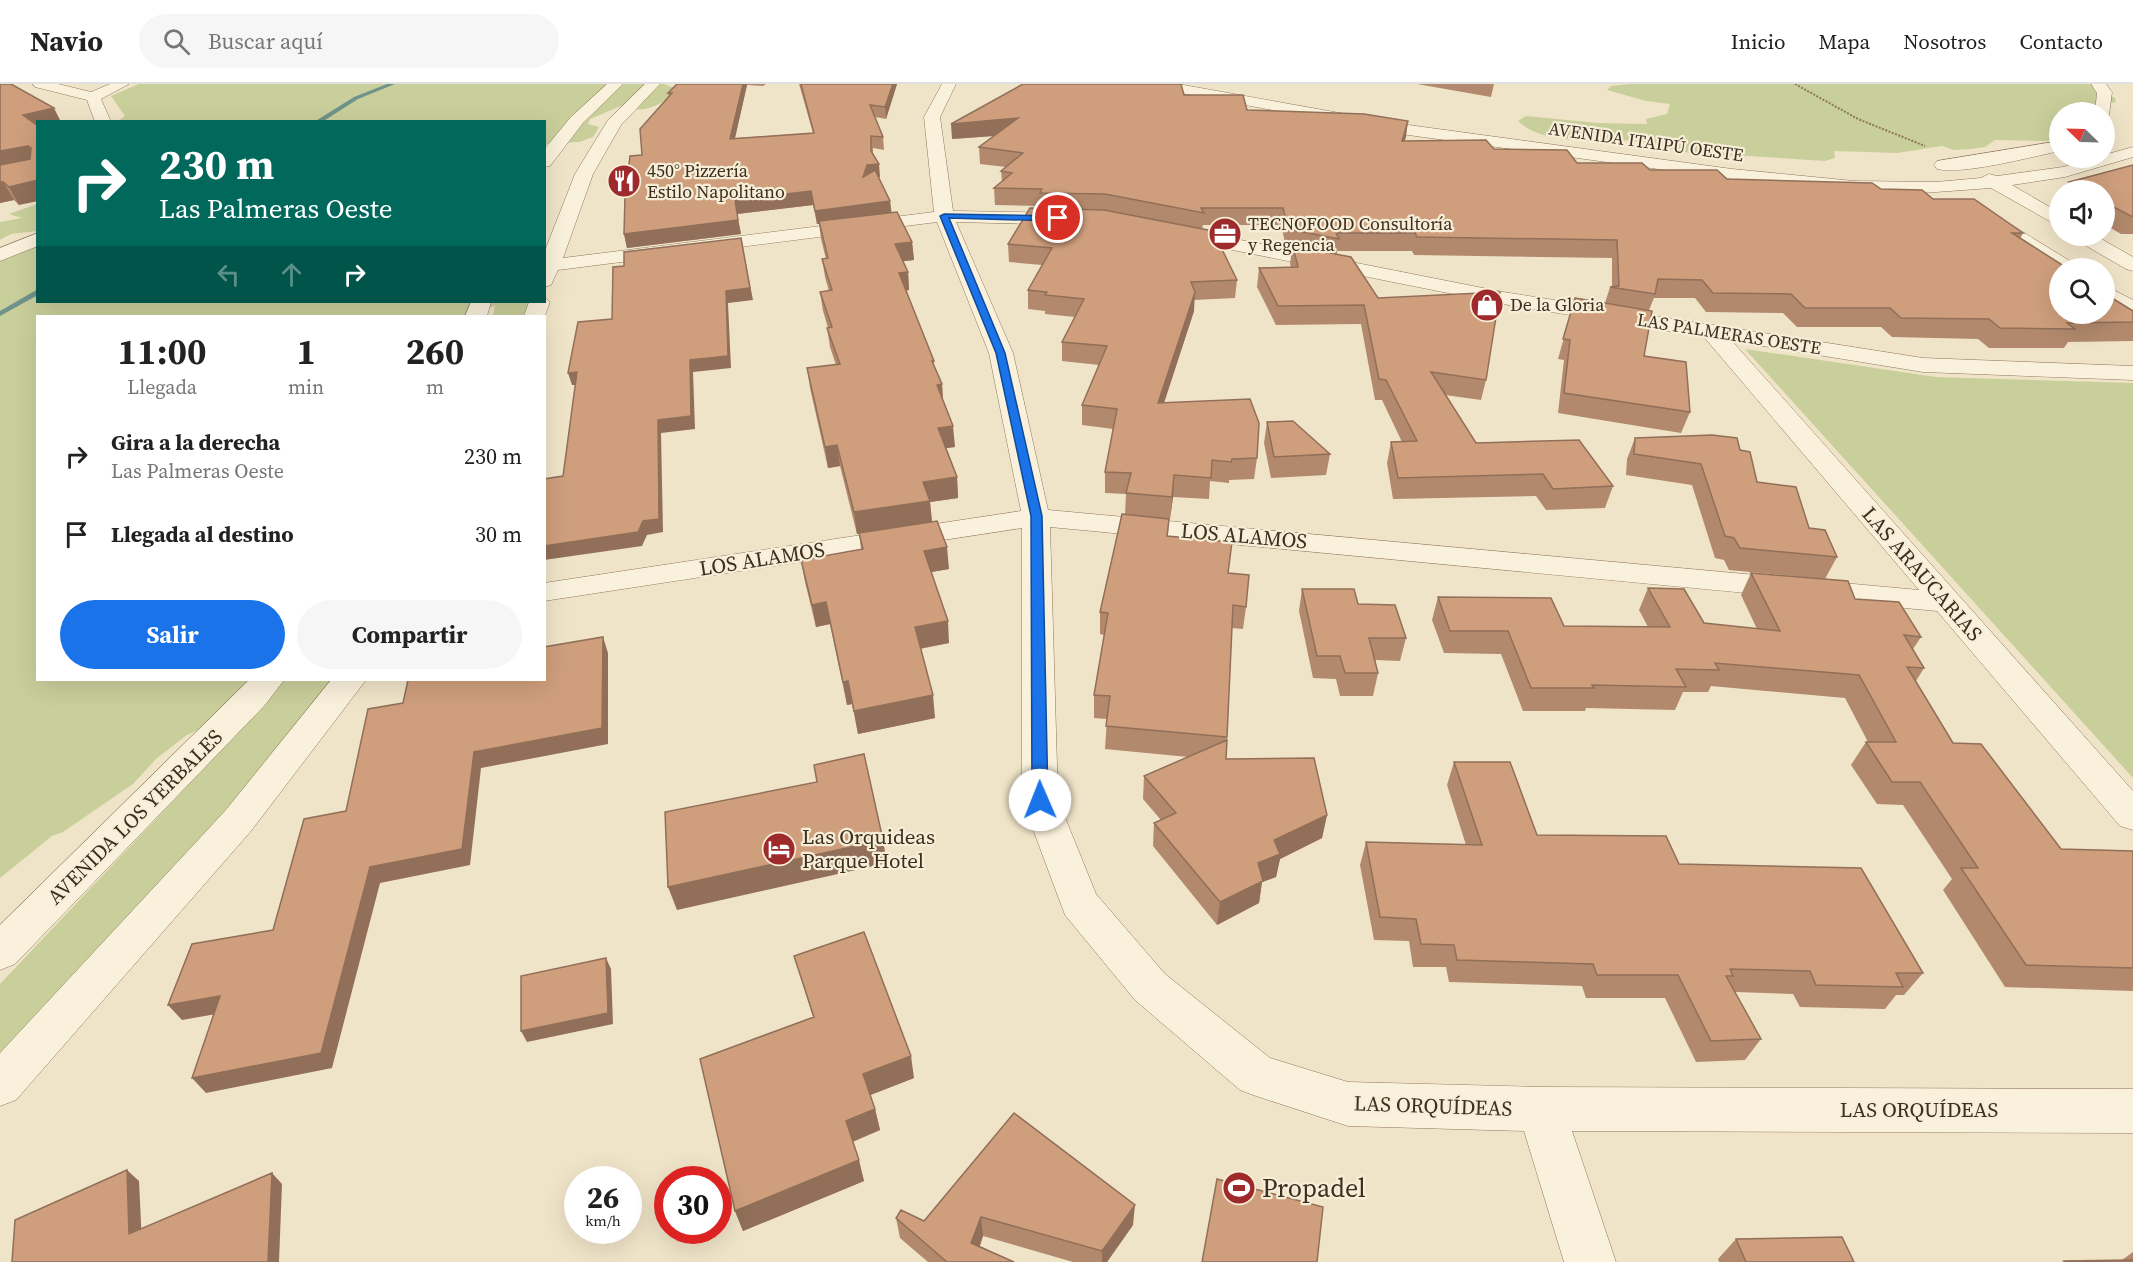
<!DOCTYPE html>
<html lang="es">
<head>
<meta charset="utf-8">
<style>
	body { margin:0; font-family:"Source Serif 4",serif; background:#f6f6f6; color:#222; height:100vh; display:flex; flex-direction:column; font-size:22px; white-space:nowrap }
	* { box-sizing:border-box; margin:0 }
	p { font-size:20px; color:#767676 }
	.icon { flex:none; width:33px; height:33px; fill:none; stroke:currentColor; stroke-width:2; stroke-linecap:round; stroke-linejoin:round }
	.map { position:relative; flex:1; overflow:hidden }
	.sheet { position:absolute; left:36px; top:231px; width:510px; height:366px; display:flex; flex-direction:column; background:#fff; border-radius:0px; box-shadow:0 6px 24px #0002 }
	.sheet>* { flex:none }
	.banner { position:absolute; left:36px; top:36px; width:510px; height:183px; border-radius:0px; box-shadow:0 6px 24px #0002; background:#00695c; color:#fff; overflow:hidden }
	.needle { width:39px; rotate:293deg }
	.controls { position:absolute; left:2049px; top:18px; display:grid; gap:12px }
	.controls a { display:grid; place-items:center; width:66px; height:66px; border-radius:50%; background:#fff; box-shadow:0 6px 24px #0002; font-size:30px }
	.speed { position:absolute; left:564px; top:1082px; display:flex; gap:12px; font-size:30px; font-weight:700; text-align:center }
	.speed>* { display:grid; place-content:center; width:78px; height:78px; border-radius:50%; background:#fff; box-shadow:0 6px 24px #0002; line-height:1 }
	.speed small { font-size:15px; font-weight:400 }
	.speed .limit { border:9px solid #d22; background:#fff; color:#111 }
	.pin { position:absolute; display:grid; place-items:center; width:51px; height:51px; color:#fff; margin:-26px; border:3px solid #fff; border-radius:50%; box-shadow:0 2px 6px #0007 }
	.me { position:absolute; width:66px; margin:-33px; rotate:359deg; stroke-linejoin:round; filter:drop-shadow(0 0 4px #0008) }
	.turn { display:flex; align-items:center; gap:21px; height:126px; padding:0 24px; font-size:27px }
	.turn .icon { width:78px; height:78px; stroke-width:2.5 }
	.turn b { display:block; font-size:42px; line-height:51px }
	.lanes { display:flex; align-items:center; height:57px; padding:0 24px; background:#0003; justify-content:center; gap:30px; direction:ltr }
	.lanes .off { opacity:.35 }
	.eta { display:flex; justify-content:space-evenly; align-items:center; height:102px; text-align:center }
	.eta b { font-size:36px; font-weight:700; line-height:42px }
	.cta { display:flex; gap:12px; margin-top:auto; padding:12px 24px }
	.cta a { flex:1; height:69px; border-radius:36px; background:#1a73e8; color:#fff; font-size:24px; font-weight:700; line-height:69px; text-align:center }
	.cta a+a { background:#f6f6f6; color:#222 }
	ul { padding:0; list-style:none }
	li { display:flex; align-items:center; gap:18px; height:78px; padding:0 24px }
	li div { flex:1 }
	li b { display:block; font-size:22px }
	li em { font-style:normal }
	header { display:flex; align-items:center; gap:36px; box-sizing:border-box; height:84px; padding:0 30px; background:#fff; border-bottom:2px solid #e0e0e0 }
	header strong { font-size:28px }
	nav { display:flex; gap:33px; margin-inline-start:auto; font-size:21px }
	.search { width:420px; height:54px; background:#f6f6f6; display:flex; align-items:center; gap:15px; box-sizing:border-box; padding:0 21px; border-radius:33px; color:#767676; font-size:22px }
	.map>svg:first-child { display:block }
</style>
</head>
<body>
<header>
<strong>Navio</strong>
<div class="search"><svg class="icon" aria-label="search" viewBox="0 0 24 24"><circle cx="10" cy="10" r="6"/><path d="M15 15l6 6"/></svg>Buscar aquí</div>
<nav><a>Inicio</a><a>Mapa</a><a>Nosotros</a><a>Contacto</a></nav>
</header>
<div class="map">
<svg width="2133" height="1178" viewBox="0 0 2133 1178">
	<rect width="100%" height="100%" fill="#f0e4c8"/>
	<path fill="#c9cf9b" d="M139 0H664L677 5C662 22 643 31 621 22L590 35 588 40 599 43 593 53 579 58 545 60 544 38 118 37 125 32 111 12Z
		M1630 0H2088L2115 14 2116 18 2098 22V28H2060L2059 54 2046 57 1995 56 1985 63 1971 65 1954 66 1942 62 1897 69 1834 67 1835 74 1825 77 1733 71 1721 74C1709 72 1697 70 1684 68 1668 65 1652 58 1635 57 1601 54 1545 63 1518 37L1526 32 1597 39 1647 40 1646 35 1667 30 1670 20 1646 17 1607 6 1611 2Z
		M37 120V147L11 150 0 156V138L22 134 9 130Z
		M37 155 38 218H528L524 232H493L495 222 483 225 474 232H38V596H254L245 612 223 634 187 651 157 674 133 700 63 748 52 752 0 794V172Z
		M1745 265 1936 293 2133 299V694Z
		M280 596H336L263 687 0 977V900L208 680Z"/>
	<g fill="none" stroke-linecap="round" stroke-linejoin="round">
		<path fill="#6f938a" fill-rule="evenodd" d="M387 0H395L358 15 322 38H314L354 13Z
			M38 205V211L0 232V227Z"/>
		<g stroke="#8d765c" stroke-width="1">
			<path id="minor" d="M33 0H58L91 8 110 0H129L101 15 111 38H95L87 16 35 3Z
				M607 0H623L583 39 550 82 544 83 546 63 571 33Z
				M645 0H660L621 41 593 90 563 174 934 128 924 33 942 0H956L940 33 953 127 1071 129 1078 131 1080 135 1078 139 1071 141 956 138 1013 269 1048 426 1919 506 1704 253 1503 220 1168 153 1165 149 1168 145 1175 143 1503 208 1923 274 2133 282V296L1923 288 1732 257 2133 707V746L2120 742 1937 527 1050 443 1058 716 1096 810 1165 890 1270 974 1348 998 1541 1003 2133 1005V1049L1572 1047 1616 1178H1564L1524 1047 1348 1042 1256 1012 1240 1006 1135 916 1065 831 1022 716V444L544 517V499L1021 427 989 269 937 138 558 186 551 201 544 203V169L575 90 608 36Z
				M1147 0H1178L1401 40 1732 85 1854 97 1936 98 1981 94 1989 90 1997 92 2063 83 2096 74H2104V71L2133 63V73L2065 93 2012 101 2060 129V143L1991 104 1936 108 1854 107 1732 95 1401 50 1154 4Z
				M2091 0H2106L2112 8 2109 31 2104 32V28H2095L2097 9Z
				M2060 57V67C2030 73 1964 91 1937 85L1934 81 1937 77Z
				M2006 140 2013 142 2075 180 2078 184H2060V188L1999 150 1996 146 1999 142Z
				M38 149V162L0 177V164Z
				M2073 152H2096L2133 173V187L2126 185 2076 156Z
				M2104 201 2133 216V232L2125 230 2104 216Z
				M544 213 550 218 544 234 524 232 529 218H544Z
				M471 218H491L487 232H465Z
				M249 596H284L265 621 15 880 0 886V841Z
				M331 596H366L251 747 16 1016 0 1022V969L225 727Z"/>
		</g>
		<path stroke="#8d765c" stroke-width="2" stroke-dasharray="2 1.5" stroke-linecap="butt" d="M1795 0 1858 35 1925 62"/>
		<use href="#minor" fill="#faf1dc" fill-rule="evenodd"/>
	</g>
	<path fill="#b2896c" d="M0 0 38 38 19 121 14 116 0 119Z
		M677 0H766L763 2 747 1 735 54 813 49 799 0H897L886 35 875 33 883 53 884 66 873 64V69L880 93H878L890 117 891 128 912 158 914 176 903 177 908 188 909 206 906 207 934 277V283L942 300 943 316 955 363 946 364 957 393 958 414 930 418 932 438 949 485 931 488 949 559 920 565 935 634 858 650 852 620 847 621 830 540 816 543 805 498 801 476 861 465 859 449 857 450 840 382 828 384 810 304 807 284 836 281 830 263 827 244H828L823 227 820 208 829 207 825 193 822 175H826L821 155 819 140H817L813 121 737 130 741 150 627 164 624 150 669 13 668 9Z
		M1417 0H1494L1491 13Z
		M1184 11 1247 26 1406 53 1404 57 1494 65 1577 79 1727 95 1881 105 1933 115 2023 149 2020 155 2133 227V257L2068 258 2064 264H1989L1978 255 1892 253 1881 243H1797L1783 229 1706 228 1695 214H1654L1649 226 1644 272 1690 328 1681 349 1558 329 1564 276 1558 275 1575 214 1605 219 1610 203H1612V174L1414 171 1412 167H1337V171L1378 214 1486 296 1481 316 1445 311 1476 359 1613 402 1605 424 1546 426 1536 412 1393 415 1387 379 1391 358H1402L1382 316H1375L1361 240 1276 241 1257 203 1259 184 1291 183 1290 180 1292 164 1286 163 1281 141H1203L1202 145 1237 196 1235 214 1194 216V227L1164 319 1257 374 1254 395 1229 396V399L1210 397 1209 415 1173 413 1170 435H1169L1168 452 1228 489 1246 523 1243 545 1232 544 1226 675 1327 731 1322 754 1280 775 1276 793 1262 798 1259 819 1217 841 1153 762 1154 739 1161 736 1143 715 1144 692 1188 673 1105 665 1107 635 1094 634V611L1104 551 1100 550V528L1125 431 1126 410 1105 409V388L1113 345 1082 341V321L1099 281 1062 277V258L1075 233 1045 230V227L1028 225V206L1042 181 1009 178 1008 160 1040 125V122L995 121 994 104 1002 97 1001 87 1006 83 980 80 979 63 995 52 952 55Z
		M2133 81V150H2121L2104 140V106H2064L2069 98Z
		M1267 338 1330 370 1326 391 1271 394 1264 359Z
		M1635 354 1740 366 1757 398 1837 473 1825 495 1729 486 1724 476 1715 474 1692 401 1626 391 1627 375Z
		M1751 489 1855 515 1921 553 1913 565 1924 584 1916 597 1953 659 2061 765 2133 767V907L2005 903 1943 806 1952 795 1903 721 1877 720 1851 681 1866 658H1868L1845 614 1711 602 1708 608H1683L1675 626 1586 624 1585 627H1523L1501 570 1444 569 1432 536 1438 513 1564 542 1648 543 1639 526 1648 504 1704 539 1757 545 1741 511Z
		M1302 505 1358 520 1406 554 1400 577 1375 576 1378 589 1373 612H1340L1336 595 1313 594 1299 527Z
		M1454 678 1537 751 1679 780 1923 889 1904 911H1896L1885 925 1800 923 1793 910 1735 908 1761 955 1745 976 1696 978 1665 914H1586L1582 902 1449 898 1446 883H1413L1409 857 1374 856 1360 781 1366 758 1466 761 1447 701Z
		M794 872 914 994 870 1011 875 1025 880 1046 853 1058 864 1097 743 1147 735 1127 813 933Z
		M1014 1029 1133 1141 1107 1178H1073L983 1152 980 1162 1014 1178H928L900 1154 896 1134 924 1137Z
		M1736 1155 1854 1178H1719L1718 1175Z
		M2133 1168V1178H2063L2064 1177 2122 1176Z"/>
	<path fill="#916f58" d="M743 0H747V1L732 67 730 55Z
		M893 0H897L886 35 885 23Z
		M54 24 61 38H38V46L23 31Z
		M1018 34V50L952 55 951 40Z
		M1408 37 1406 53 1399 73 1402 57Z
		M28 62 38 79 0 87V67Z
		M879 80 880 93 868 94 863 93 867 81Z
		M38 96V117L19 121 9 103Z
		M0 98H3L14 116 0 119Z
		M811 107 813 121 737 130 741 150 627 164 624 150 735 116Z
		M890 117 892 131 817 140 815 127Z
		M741 154 753 216 728 219 731 284 693 288 695 345 661 349 663 448 647 451 642 462 544 476V462L658 336 726 207Z
		M912 158 914 176 897 178 895 160Z
		M908 188 909 206 901 207 899 189Z
		M1195 208 1194 227 1157 340 1158 319Z
		M577 288 580 301H572L568 289Z
		M942 300 943 320 937 301Z
		M953 342 955 363 940 365 938 344Z
		M837 361 840 382 828 384 825 363Z
		M1174 391 1173 413 1170 435Z
		M957 393 958 414 930 418 932 438 857 450 854 428 923 398Z
		M947 463 949 485 926 489 924 467Z
		M826 518 830 540 816 543 812 521Z
		M948 537 949 559 917 565 915 543Z
		M603 553 608 569V660L481 684 470 781 380 799 332 984 206 1009 192 994 370 783 474 668Z
		M848 597 852 620 847 621 843 598Z
		M933 611 935 634 858 650 854 627Z
		M1327 731 1322 754 1280 775 1276 793 1262 798 1259 819 1217 841 1220 818 1258 779 1274 756Z
		M883 756 887 779 677 826 668 803Z
		M606 874 611 885 613 940 527 958 521 947Z
		M220 912 233 927 182 936 168 921Z
		M911 972 914 994 868 1012 863 990Z
		M875 1025 880 1046 851 1058 846 1037Z
		M859 1076 864 1097 743 1147 735 1127Z
		M127 1086 139 1097 142 1160 129 1150Z
		M272 1089 282 1100 279 1178H268Z
		M1135 1121 1133 1141 1107 1178H1102V1167Z
		M981 1133 983 1152 974 1178 971 1159Z"/>
	<path fill="#cf9f7d" stroke="#916f58" stroke-width="1.5" d="M0 0H11L54 24 23 31 38 42V96L9 103 3 98H0V81L30 75 31 64 28 62 0 67Z
		M677 0H743L730 55 814 49 801 0H893L885 23 870 21 883 53 871 52V67L879 80 867 81 863 93 875 86 890 117 815 127 811 107 735 116 738 136 624 150 625 112 630 72 642 71 640 45 672 9H668Z
		M1023 0H1181L1184 11H1243L1247 26 1364 30 1408 37 1402 57 1486 56 1494 65 1567 66 1577 79H1642L1650 86H1717L1727 95 1872 99 1881 105 1922 106 1933 115H1974L2023 149H2012L2067 184H2060V230H2104V209L2133 227V238L2067 239 2075 245 2000 244 1989 235 1901 234 1890 224H1805L1791 210 1713 209 1702 196 1658 195 1655 210 1610 203 1619 202 1617 156 1417 153 1415 149H1336L1339 155 1288 145 1283 124H1201L1204 129 1105 110 1040 109 1042 105 994 104 1012 89 1001 87 1023 69 979 63 1018 34 951 40Z
		M2133 81V133L2104 118V106H2085L2069 98Z
		M1030 124 1104 126 1213 147 1237 196 1191 198 1195 208 1158 319 1250 315 1259 339 1257 374 1232 375 1231 378 1212 376 1211 394 1174 391 1172 413 1126 409 1131 389 1105 388 1117 325 1082 321 1107 262 1062 258 1084 215 1045 211 1047 208 1028 206 1052 164 1008 160Z
		M897 128 912 158 895 160 908 188 899 189 934 277H932L942 300 937 301 953 342 938 344 957 393 923 398 930 417 854 428 837 361 825 363 807 284 840 280 827 244 832 243 820 208 832 206 822 175 828 174 819 137Z
		M741 154 750 204 726 207 728 272 690 276 691 332 658 336 659 435 643 437 638 448 544 462V395L563 392 577 288 568 289 578 238 612 235 613 183 624 182V168Z
		M1293 162 1351 173 1378 214 1500 208 1486 296 1431 288 1476 359 1579 356 1613 402 1553 405 1543 390 1398 394 1391 358 1417 357 1386 296 1379 295 1364 221 1278 222 1259 184 1298 183Z
		M1575 214 1652 227 1644 272 1686 278 1690 328 1564 309 1570 256 1563 255Z
		M1293 337 1330 370 1274 373 1267 338Z
		M1712 351 1737 354 1740 366 1750 368 1757 398 1796 403 1809 444 1825 446 1837 473 1740 464 1734 454 1725 452 1701 380 1634 370 1635 354Z
		M1122 430 1169 435 1167 452 1232 458 1228 489 1249 491 1246 523 1233 521 1227 653 1106 642 1110 612 1094 611 1108 529 1100 528Z
		M937 437 947 463 924 467 948 537 915 543 933 611 854 627 848 597 843 598 826 518 812 521 801 476 863 465 859 449Z
		M1751 489 1848 497 1855 515 1899 518 1921 553 1904 551 1924 584 1907 583 1953 659 1981 660 2061 765 2133 767V884L2026 881 1961 784H1978L1920 698H1892L1866 658H1896L1859 591 1715 579 1719 586 1676 585 1686 603 1592 601 1594 604H1531L1508 547H1450L1438 513 1551 514 1564 542 1670 543 1648 504 1684 505 1704 539 1780 547Z
		M1302 505H1354L1358 520 1395 521 1406 554H1369L1378 589H1345L1340 572H1317Z
		M603 553 602 644 474 668 462 765 370 783 321 969 192 994 220 912 168 921 192 860 273 846 304 735 346 727 368 625 403 619 408 596H544V563Z
		M1227 656 1226 675 1314 674 1327 731 1274 756 1280 770 1258 779 1263 797 1220 818 1154 739 1176 729 1144 692Z
		M864 670 883 756 668 803 665 728 817 698 814 681Z
		M1454 678H1510L1537 751 1666 752 1679 780 1861 784 1923 889H1896L1903 903 1816 901 1810 887 1730 885 1733 892H1726L1761 955 1711 957 1678 891H1597L1593 880 1457 876 1454 861 1421 860 1416 835 1380 833 1366 758 1482 761Z
		M864 848 911 972 863 990 875 1025 846 1037 859 1076 735 1127 700 975 814 933 794 872Z
		M606 874 608 929 521 947V892Z
		M1014 1029 1135 1121 1102 1167 981 1133 971 1159 1014 1178H947L896 1134 901 1126 924 1137Z
		M127 1086 129 1150 272 1089 268 1178H12L15 1136Z
		M1217 1095 1323 1123 1317 1178H1202Z
		M1842 1153 1854 1178H1746L1736 1155Z
		M2133 1176V1178H2065L2064 1177Z"/>
	<path fill="#1a73e8" stroke="#114b97" stroke-width="1.5" d="M944 130 1058 132 1062 134 1058 137 949 134 1005 269 1042 432 1048 716 1045 720H1035L1032 716 1031 432 996 269 940 132Z"/>
	<defs>
		<g id="restaurant-disc" transform="scale(1.725)"><circle r="9.5" fill="#9e2a2b" stroke="#f7eed8"/><path d="M-5-6h1v4h1v-4h1v4h1v-4h1v5L-1.5 .5V6h-2V.5L-5-1ZM5-6V6H3V1.5H1.5Q1.5-4 5-6Z" fill="#fff"/></g>
		<g id="office-disc" transform="scale(1.725)"><circle r="9.5" fill="#9e2a2b" stroke="#f7eed8"/><path d="M-6-3h4V-5.5h4V-3h4V5H-6ZM-1-4.5V-3h2v-1.5ZM-6 0V1H6V0Z" fill="#fff"/></g>
		<g id="shop-disc" transform="scale(1.725)"><circle r="9.5" fill="#9e2a2b" stroke="#f7eed8"/><path d="M-5-2.5h2.3a2.7 3.5 0 0 1 5.4 0H5L5.5 6h-11ZM-1.5-2.5h3a1.5 2.3 0 0 0-3 0Z" fill="#fff"/></g>
		<g id="hotel-disc" transform="scale(1.725)"><circle r="9.5" fill="#9e2a2b" stroke="#f7eed8"/><path d="M-6-4.5h1.5V1H6V5H4.5V3h-9V5H-6ZM-4 0a1.8 1.8 0 1 1 3.6 0ZM.5 0V-2.5h3Q6-2.5 6 0Z" fill="#fff"/></g>
		<g id="stadium-disc" transform="scale(1.725)"><circle r="9.5" fill="#9e2a2b" stroke="#f7eed8"/><path d="M0-5a6.5 5 0 1 0 0 10a6.5 5 0 1 0 0-10ZM-3.5-1.8h7v3.6h-7Z" fill="#fff"/></g>
	</defs>
	<g fill-rule="evenodd">
		<use href="#restaurant-disc" x="624" y="97"/>
		<use href="#office-disc" x="1225" y="150"/>
		<use href="#shop-disc" x="1487" y="221"/>
		<use href="#hotel-disc" x="779" y="765"/>
		<use href="#stadium-disc" x="1239" y="1104"/>
	</g>
	<g text-anchor="middle" stroke-width="4.5" stroke-linejoin="round" paint-order="stroke">
		<g font-size="18" fill="#3d2e20" stroke="#f7eed8">
			<text transform="translate(1646 58) rotate(8)" y="6">AVENIDA ITAIPÚ OESTE</text>
			<text transform="translate(1729 250) rotate(9)" y="6">LAS PALMERAS OESTE</text>
		</g>
		<g font-size="18" fill="#3d2e20" stroke="#f7eed8" text-anchor="start">
			<text x="647" y="93">450° Pizzería<tspan x="647" dy="21">Estilo Napolitano</tspan></text>
			<text x="1248" y="146">TECNOFOOD Consultoría<tspan x="1248" dy="21">y Regencia</tspan></text>
			<text x="1510" y="227">De la Gloria</text>
		</g>
		<g font-size="21" fill="#3d2e20" stroke="#f7eed8">
			<text transform="translate(1244 452) rotate(5)" y="7">LOS ALAMOS</text>
			<text transform="translate(762 475) rotate(-9)" y="7">LOS ALAMOS</text>
			<text transform="translate(1922 490) rotate(49)" y="7">LAS ARAUCARIAS</text>
			<text transform="translate(135 733) rotate(-45)" y="7">AVENIDA LOS YERBALES</text>
			<text transform="translate(1433 1022) rotate(2)" y="7">LAS ORQUÍDEAS</text>
			<text x="1919" y="1033">LAS ORQUÍDEAS</text>
		</g>
		<g font-size="21" fill="#3d2e20" stroke="#f7eed8" text-anchor="start">
			<text x="802" y="760">Las Orquideas<tspan x="802" dy="24">Parque Hotel</tspan></text>
		</g>
		<g font-size="26" fill="#3d2e20" stroke="#f7eed8" text-anchor="start">
			<text x="1262" y="1113">Propadel</text>
		</g>
	</g>
</svg>
<div class="controls">
<a><svg class="needle" viewBox="-14 -14 28 28"><path d="M0-13l5 13h-10z" fill="#e53935"/><path d="M0 13l5-13h-10z" fill="#767676"/></svg></a>
<a><svg class="icon" aria-label="sound" viewBox="0 0 24 24"><path d="M4 9h4l5-4v14l-5-4H4zM17 9q2 3 0 6"/></svg></a>
<a><svg class="icon" aria-label="search" viewBox="0 0 24 24"><circle cx="10" cy="10" r="6"/><path d="M15 15l6 6"/></svg></a>
</div>
<div class="speed"><div>26<small>km/h</small></div><div class="limit">30</div></div>
<div class="pin" style="left:1058px;top:134px;background:#d93025"><svg class="icon" aria-label="arrive" viewBox="0 0 24 24"><path d="M6 21V4h12l-3 4 3 4H6"/></svg></div>
<svg class="me" style="left:1040px;top:716px" viewBox="-20 -20 40 40"><circle r="19" fill="#fff"/><path d="M0-13L10 11 0 6-10 11z" fill="#1a73e8"/></svg>
<div class="banner">
<div class="turn"><svg class="icon" aria-label="right" viewBox="0 0 24 24"><path d="M7 20v-9h11M14 6l5 5-5 5"/></svg><div><b>230 m</b>Las Palmeras Oeste</div></div>
<div class="lanes"><svg class="icon off" aria-label="left" viewBox="0 0 24 24"><path d="M17 20v-9H6M10 6l-5 5 5 5"/></svg><svg class="icon off" aria-label="ahead" viewBox="0 0 24 24"><path d="M12 20V5M6 11l6-6 6 6"/></svg><svg class="icon" aria-label="right" viewBox="0 0 24 24"><path d="M7 20v-9h11M14 6l5 5-5 5"/></svg></div>
</div>
<section class="sheet">
<div class="eta">
<div><b>11:00</b><p>Llegada</p></div>
<div><b>1</b><p>min</p></div>
<div><b>260</b><p>m</p></div>
</div>
<ul>
<li><svg class="icon" aria-label="right" viewBox="0 0 24 24"><path d="M7 20v-9h11M14 6l5 5-5 5"/></svg><div><b>Gira a la derecha</b><p>Las Palmeras Oeste</p></div><em>230 m</em></li>
<li><svg class="icon" aria-label="arrive" viewBox="0 0 24 24"><path d="M6 21V4h12l-3 4 3 4H6"/></svg><div><b>Llegada al destino</b></div><em>30 m</em></li>
</ul>
<div class="cta"><a>Salir</a><a>Compartir</a></div>
</section>
</div>
</body>
</html>
